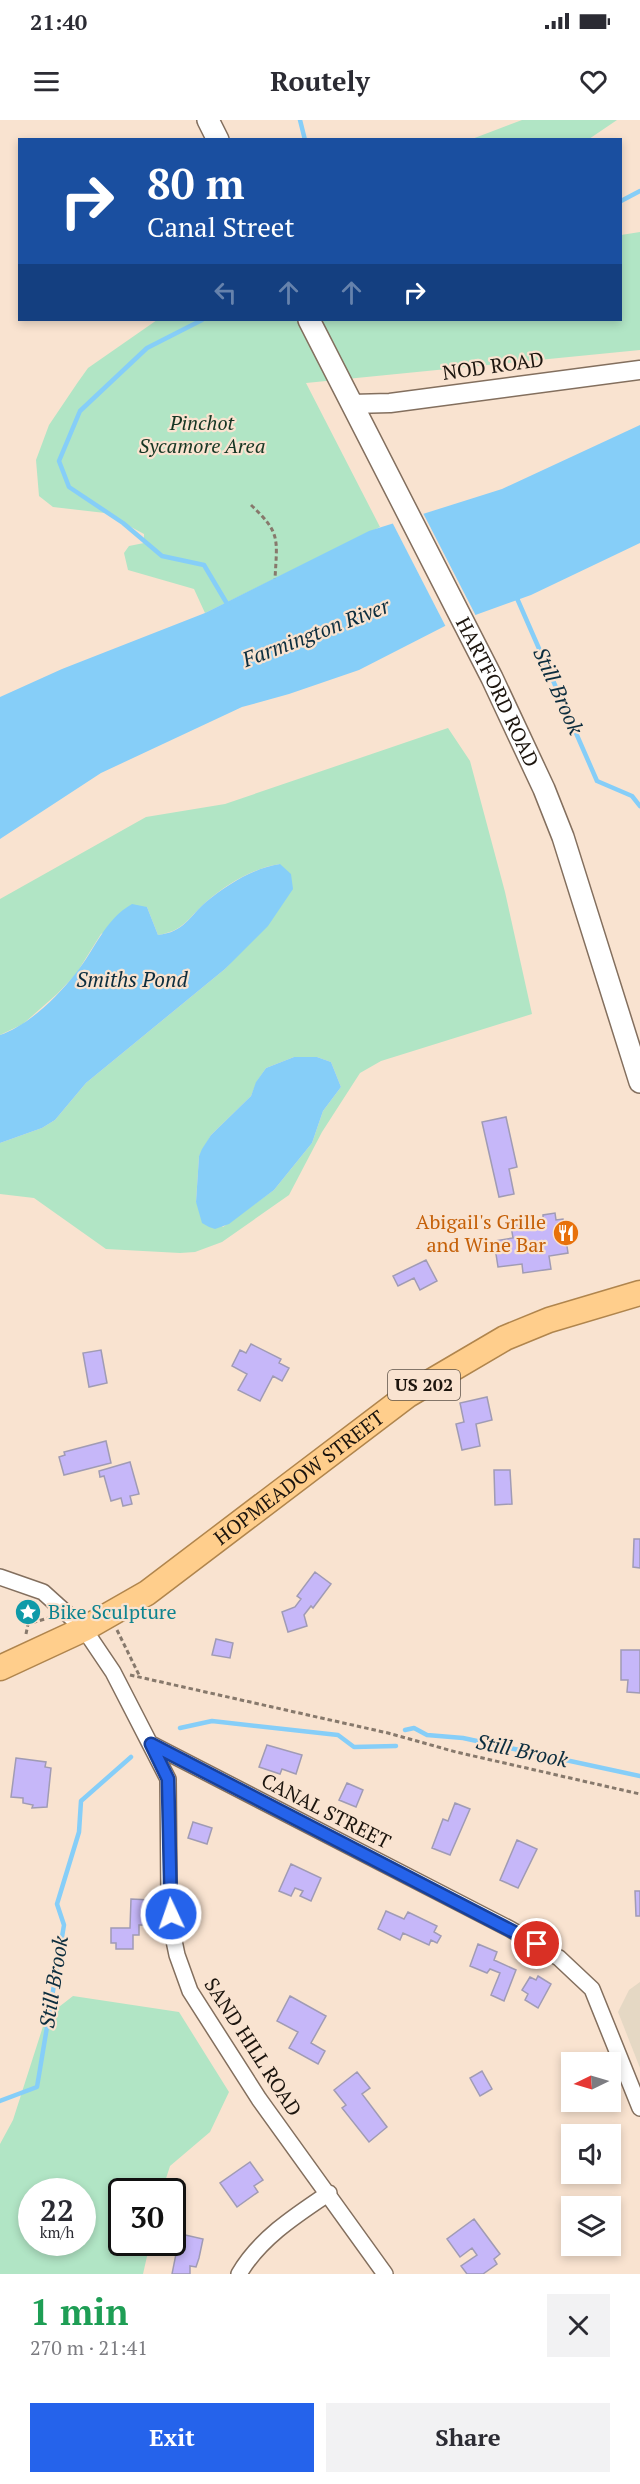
<!DOCTYPE html>
<html lang="en">
<head>
<meta charset="utf-8">
<style>
	body { margin:0; font-family:"PT Serif",serif; background:#f2f2f3; color:#2b2b33; height:100vh; display:flex; flex-direction:column; font-size:22px; white-space:nowrap }
	* { box-sizing:border-box; margin:0 }
	p { font-size:20px; color:#7c7c81 }
	.icon { flex:none; width:33px; height:33px; fill:none; stroke:currentColor; stroke-width:2; stroke-linecap:round; stroke-linejoin:round }
	.map { position:relative; height:2154px; overflow:hidden }
	.side { display:flex; flex-direction:column; background:#fff; flex:1 }
	.side>* { flex:none }
	.banner { position:absolute; left:18px; top:18px; width:604px; height:183px; border-radius:0px; box-shadow:0 3px 9px #0003; background:#1a4fa0; color:#fff; overflow:hidden }
	.needle { width:39px; rotate:265deg }
	.fabs { position:absolute; left:561px; top:1932px; display:grid; gap:12px }
	.fabs a { display:grid; place-items:center; width:60px; height:60px; border-radius:0px; background:#fff; box-shadow:0 3px 9px #0003; font-size:30px }
	.speed { position:absolute; left:18px; top:2058px; display:flex; gap:12px; font-size:30px; font-weight:700; text-align:center }
	.speed>* { display:grid; place-content:center; width:78px; height:78px; border-radius:50%; background:#fff; box-shadow:0 3px 9px #0003; line-height:1 }
	.speed small { font-size:15px; font-weight:400 }
	.speed .limit { border:3px solid #111; border-radius:9px; background:#fff; color:#111 }
	.pin { position:absolute; display:grid; place-items:center; width:51px; height:51px; color:#fff; margin:-26px; border:3px solid #fff; border-radius:50%; box-shadow:0 2px 6px #0007 }
	.me { position:absolute; width:66px; margin:-33px; rotate:357deg; stroke-linejoin:round; filter:drop-shadow(0 0 4px #0008) }
	.turn { display:flex; align-items:center; gap:21px; height:126px; padding:0 30px; font-size:27px }
	.turn .icon { width:78px; height:78px; stroke-width:2.5 }
	.turn b { display:block; font-size:42px; line-height:51px }
	.lanes { display:flex; align-items:center; height:57px; padding:0 30px; background:#0003; justify-content:center; gap:30px; direction:ltr }
	.lanes .off { opacity:.35 }
	.round { display:grid; place-items:center; flex:none; width:63px; height:63px; border-radius:0px; background:#f2f2f3 }
	.summary { display:flex; align-items:center; justify-content:space-between; height:102px; padding:0 30px }
	h1 { font-size:36px; font-weight:800; line-height:45px; color:#1e9e55 }
	.cta { display:flex; gap:12px; margin-top:auto; padding:12px 30px }
	.cta a { flex:1; height:69px; border-radius:0px; background:#2563eb; color:#fff; font-size:24px; font-weight:800; line-height:69px; text-align:center }
	.cta a+a { background:#f2f2f3; color:#2b2b33 }
	.status { display:flex; justify-content:space-between; align-items:center; height:42px; padding:0 30px; background:#fff; direction:ltr }
	.status svg { height:16px; fill:currentColor }
	header { display:flex; justify-content:space-between; align-items:center; height:78px; padding:0 30px; background:#fff; font-size:27px; font-weight:800 }
	.map>svg:first-child { display:block }
</style>
</head>
<body>
<div class="status"><b>21:40</b><svg viewBox="0 0 49 12"><path d="M0 12V9h3v3zM5 12V6h3v6zM10 12V3h3v9zM15 12V0h3v12zM26 1h20v11H26zM47 4h2v5h-2z"/></svg></div>
<header><svg class="icon" aria-label="menu" viewBox="0 0 24 24"><path d="M4 6h16M4 12h16M4 18h16"/></svg>Routely<svg class="icon" aria-label="heart" viewBox="0 0 24 24"><path d="M12 20l-8-8c-3-5 5-10 8-4 3-6 11-1 8 4z"/></svg></header>
<div class="map">
<svg width="640" height="2154" viewBox="0 0 640 2154">
	<rect width="100%" height="100%" fill="#f9e3d0"/>
	<path fill="#e5d8c4" d="M640 1862V1948L618 1892 629 1870Z"/>
	<path fill="#b1e5c5" fill-rule="evenodd" d="M522 0H617L589 19H472Z
		M640 112V230L306 263 380 407 205 493 194 469 128 450 124 433 129 426 144 423V414L105 393 53 387 39 376 36 340 49 305 78 262 88 248 157 200H621V115Z
		M448 608 470 641 505 772 532 894 381 941 360 953 322 1012 289 1075 222 1122 195 1132 180 1133 106 1129 34 1078 0 1074V1023L42 1008 55 1000 86 963 225 849 235 838 280 744C253 748 227 764 206 782 188 798 184 811 158 815L147 787 101 814 76 854 57 874 23 904 0 915V779L146 697 225 684ZM294 937H317L331 942 341 967 323 991 312 1023 274 1070 223 1107 196 1082 199 1036 211 1015 251 976 257 961 266 948Z
		M73 1876 179 1892 229 1972 210 2012 170 2046 162 2071 122 2072V2122L150 2123 143 2154H0V2024L13 2000 46 1897ZM32 2072H82V2122H32Z"/>
	<path fill="#86cef8" d="M640 305V423L531 475 445 506 359 550 289 574 242 587 101 653 0 719V577L62 549 205 493 369 411 502 369Z
		M280 744 291 754 293 769 268 806 225 849 86 963 55 1000 42 1008 0 1023V915C29 905 57 877 76 853 95 830 104 800 132 784L147 787 158 815C184 812 189 797 206 782 227 765 253 748 280 744Z
		M294 937H317L331 942 341 967 323 991 312 1023 274 1070 229 1104 215 1109 209 1107 202 1103 196 1082 199 1036 202 1029 211 1015 251 976 256 962 266 948Z"/>
	<path fill="#f9e3d0" d="M422 391 477 498 447 509 391 400Z"/>
	<g fill="none" stroke-linecap="round" stroke-linejoin="round">
		<path stroke="#86cef8" stroke-width="4.5" d="M300 0 305 20
			M621 81 640 71
			M202 200 147 228 80 291 59 341 69 367 123 403 162 436 204 445 229 487
			M516 476 597 661 632 676 640 686
			M180 1608 212 1601 338 1615 354 1627 396 1626
			M405 1610 414 1608 427 1615 463 1618 640 1656
			M0 1981 37 1967 64 1805 57 1784 79 1712 81 1681 131 1637"/>
	</g>
	<path fill="#c6b7f9" stroke="#a09bb4" stroke-width="1.5" d="M506 997 517 1047 509 1049 514 1074 499 1077 482 1002Z
		M555 1093 556 1100 563 1099 568 1133 549 1136 551 1149 523 1153 522 1144 498 1147 494 1121 513 1118 511 1106 543 1101V1095Z
		M426 1140 437 1161 420 1170 414 1158 398 1166 393 1156Z
		M251 1224 281 1239 279 1243 289 1248 282 1261 273 1256 260 1281 238 1270 247 1254 232 1246 240 1230 246 1233Z
		M101 1230 107 1263 89 1267 83 1233Z
		M487 1277 492 1300 476 1304 480 1326 462 1330 456 1304 464 1302 460 1283Z
		M106 1321 111 1343 64 1355 59 1337 65 1335 64 1332Z
		M130 1342 139 1374 130 1376 132 1384 123 1386 121 1378 111 1381 104 1356 100 1357 99 1351Z
		M494 1350H510L512 1384 495 1385Z
		M634 1419H640V1448L633 1447Z
		M315 1452 331 1464 313 1488 311 1486 304 1495 307 1506 288 1512 282 1492 295 1487 301 1479 297 1476Z
		M216 1519 233 1523 230 1538 212 1535Z
		M621 1530H640V1573L627 1572 628 1560H621Z
		M267 1625 302 1635 296 1654 282 1649 280 1654 259 1647Z
		M16 1638 46 1642 45 1647 51 1648 47 1687 32 1688 33 1685 23 1683V1678L11 1677Z
		M347 1663 363 1670 356 1687 339 1680Z
		M455 1683 470 1689 450 1735 432 1728 443 1699 448 1701Z
		M193 1702 212 1708 207 1724 188 1718Z
		M517 1720 537 1729 518 1768 500 1760Z
		M291 1744 321 1758 311 1781 300 1776 303 1771 295 1768 291 1776 279 1771Z
		M635 1771H640V1796H636Z
		M131 1779 150 1780V1805H139V1815H133V1829H116V1823H111V1808H130Z
		M386 1791 404 1799 408 1792 437 1806 434 1812 441 1816 437 1823 431 1820 429 1825 403 1813 400 1820 378 1809Z
		M478 1824 497 1832 494 1840 516 1850 504 1881 491 1875 500 1853 490 1849 487 1853 470 1846Z
		M538 1856 551 1864 538 1888 525 1880 528 1874 522 1870 530 1857 536 1860Z
		M290 1876 326 1896 311 1923 325 1931 318 1944 289 1928 298 1912 277 1901Z
		M482 1951 492 1969 480 1976 470 1958Z
		M357 1952 370 1968 362 1974 387 2007 369 2022 342 1988 346 1985 334 1970Z
		M572 1952V1973L564 1954Z
		M250 2042 263 2060 254 2066 258 2072 237 2087 220 2063Z
		M474 2099 500 2134 494 2139 497 2144 483 2154H467L461 2146 477 2135 472 2128 460 2137 447 2119Z
		M181 2114 203 2119 199 2138 196 2147 190 2146V2154H172L176 2134H173L174 2126 179 2127Z"/>
	<g fill="none" stroke-linecap="round" stroke-linejoin="round">
		<g stroke="#836f5e" stroke-width="18">
			<path id="minor" d="M0 1457 43 1472 84 1509 113 1552 168 1659 169 1778 172 1811 177 1835 190 1871 259 1979 385 2154
				M151 1624 510 1809 559 1838 592 1869 640 1988
				M239 2154C259 2119 296 2095 329 2073"/>
		</g>
		<g stroke="#836f5e" stroke-width="21">
			<path id="tertiary" d="M352 284 390 283 640 250"/>
		</g>
		<g stroke="#836f5e" stroke-width="24">
			<g id="secondary">
				<path d="M208 0 218 20"/>
				<path id="s1" d="M309 200 492 558 544 669 563 717 640 962"/>
			</g>
		</g>
		<g stroke="#b0854d" stroke-width="27">
			<g id="trunk">
				<path id="s2" d="M0 1548 84 1509 147 1473 408 1275 505 1218 549 1200 640 1173"/>
			</g>
		</g>
		<path stroke="#87796c" stroke-width="3" stroke-dasharray="4.5 3" stroke-linecap="butt" d="M251 385C281 413 277 419 275 459
			M117 1510 140 1557
			M26 1514 28 1504 52 1497
			M130 1555 388 1613 456 1632 640 1674"/>
		<use href="#minor" stroke="#fff" stroke-width="15"/>
		<use href="#tertiary" stroke="#fff" stroke-width="18"/>
		<use href="#secondary" stroke="#fff" stroke-width="21"/>
		<use href="#trunk" stroke="#ffce8c" stroke-width="24"/>
	</g>
	<g fill="none" stroke-linecap="round" stroke-linejoin="round">
		<g stroke="#184099" stroke-width="15">
			<path id="route" d="M171 1794 168 1659 151 1624 537 1824"/>
		</g>
		<use href="#route" stroke="#2563eb" stroke-width="10"/>
	</g>
	<defs>
		<g id="restaurant-disc" transform="scale(1.35)"><circle r="9.5" fill="#e8710a" stroke="#f9e3d0"/><path d="M-5-6h1v4h1v-4h1v4h1v-4h1v5L-1.5 .5V6h-2V.5L-5-1ZM5-6V6H3V1.5H1.5Q1.5-4 5-6Z" fill="#fff"/></g>
		<g id="sight-disc" transform="scale(1.35)"><circle r="9.5" fill="#0f9aa8" stroke="#f9e3d0"/><path d="M0-6L1.8-2.2L6-1.7L2.9 1.2L3.7 5.4L0 3.3L-3.7 5.4L-2.9 1.2L-6-1.7L-1.8-2.2Z" fill="#fff"/></g>
	</defs>
	<g fill-rule="evenodd">
		<use href="#restaurant-disc" x="566" y="1113"/>
		<use href="#sight-disc" x="28" y="1492"/>
	</g>
	<g text-anchor="middle" stroke-width="4.5" stroke-linejoin="round" paint-order="stroke">
		<rect fill="#f9e3d0" stroke="#5e5348" stroke-width="1.5" x="388" y="1250" width="72" height="30" rx="4.5"/>
		<g font-size="18" font-weight="bold" fill="#1c150e">
			<text x="424" y="1271">US 202</text>
		</g>
		<g font-size="20" fill="#1c150e" stroke="#f9e3d0">
			<text transform="translate(493 246) rotate(-8)" y="7">NOD ROAD</text>
			<text dy="7" stroke="none"><textPath href="#s1" startOffset="417">HARTFORD ROAD</textPath></text>
			<text dy="7" stroke="none"><textPath href="#s2" startOffset="356">HOPMEADOW STREET</textPath></text>
			<text transform="translate(326 1691) rotate(27)" y="7">CANAL STREET</text>
			<text transform="translate(253 1927) rotate(57)" y="7">SAND HILL ROAD</text>
		</g>
		<g font-size="20" font-style="italic" fill="#153523" stroke="#f9e3d0">
			<text x="202" y="310">Pinchot<tspan x="202" dy="23">Sycamore Area</tspan></text>
		</g>
		<g font-size="20" fill="#c56008" stroke="#f9e3d0" text-anchor="end">
			<text x="546" y="1109">Abigail's Grille<tspan x="546" dy="23">and Wine Bar</tspan></text>
		</g>
		<g font-size="20" fill="#0d838f" stroke="#f9e3d0" text-anchor="start">
			<text x="48" y="1499">Bike Sculpture</text>
		</g>
		<g font-size="21" font-style="italic" fill="#0c2d3e" stroke="#f9e3d0">
			<text transform="translate(316 513) rotate(-21)" y="7">Farmington River</text>
			<text transform="translate(558 571) rotate(66)" y="7">Still Brook</text>
			<text x="132" y="867">Smiths Pond</text>
			<text transform="translate(522 1631) rotate(12)" y="7">Still Brook</text>
			<text transform="translate(54 1862) rotate(-81)" y="7">Still Brook</text>
		</g>
	</g>
</svg>
<div class="fabs">
<a><svg class="needle" viewBox="-14 -14 28 28"><path d="M0-13l5 13h-10z" fill="#e53935"/><path d="M0 13l5-13h-10z" fill="#7c7c81"/></svg></a>
<a><svg class="icon" aria-label="sound" viewBox="0 0 24 24"><path d="M4 9h4l5-4v14l-5-4H4zM17 9q2 3 0 6"/></svg></a>
<a><svg class="icon" aria-label="layers" viewBox="0 0 24 24"><path d="M12 4l9 5-9 5-9-5zM3 14l9 5 9-5"/></svg></a>
</div>
<div class="speed"><div>22<small>km/h</small></div><div class="limit">30</div></div>
<div class="pin" style="left:537px;top:1824px;background:#d93025"><svg class="icon" aria-label="arrive" viewBox="0 0 24 24"><path d="M6 21V4h12l-3 4 3 4H6"/></svg></div>
<svg class="me" style="left:171px;top:1794px" viewBox="-20 -20 40 40"><circle r="17" fill="#2563eb" stroke="#fff" stroke-width="3"/><path d="M0-11L8 9 0 5-8 9z" fill="#fff"/></svg>
<div class="banner">
<div class="turn"><svg class="icon" aria-label="right" viewBox="0 0 24 24"><path d="M7 20v-9h11M14 6l5 5-5 5"/></svg><div><b>80 m</b>Canal Street</div></div>
<div class="lanes"><svg class="icon off" aria-label="left" viewBox="0 0 24 24"><path d="M17 20v-9H6M10 6l-5 5 5 5"/></svg><svg class="icon off" aria-label="ahead" viewBox="0 0 24 24"><path d="M12 20V5M6 11l6-6 6 6"/></svg><svg class="icon off" aria-label="ahead" viewBox="0 0 24 24"><path d="M12 20V5M6 11l6-6 6 6"/></svg><svg class="icon" aria-label="right" viewBox="0 0 24 24"><path d="M7 20v-9h11M14 6l5 5-5 5"/></svg></div>
</div>
</div>
<section class="side">
<div class="summary"><div><h1>1 min</h1><p>270 m · 21:41</p></div><a class="round"><svg class="icon" aria-label="close" viewBox="0 0 24 24"><path d="M6 6l12 12M18 6L6 18"/></svg></a></div>
<div class="cta"><a>Exit</a><a>Share</a></div>
</section>
</body>
</html>
